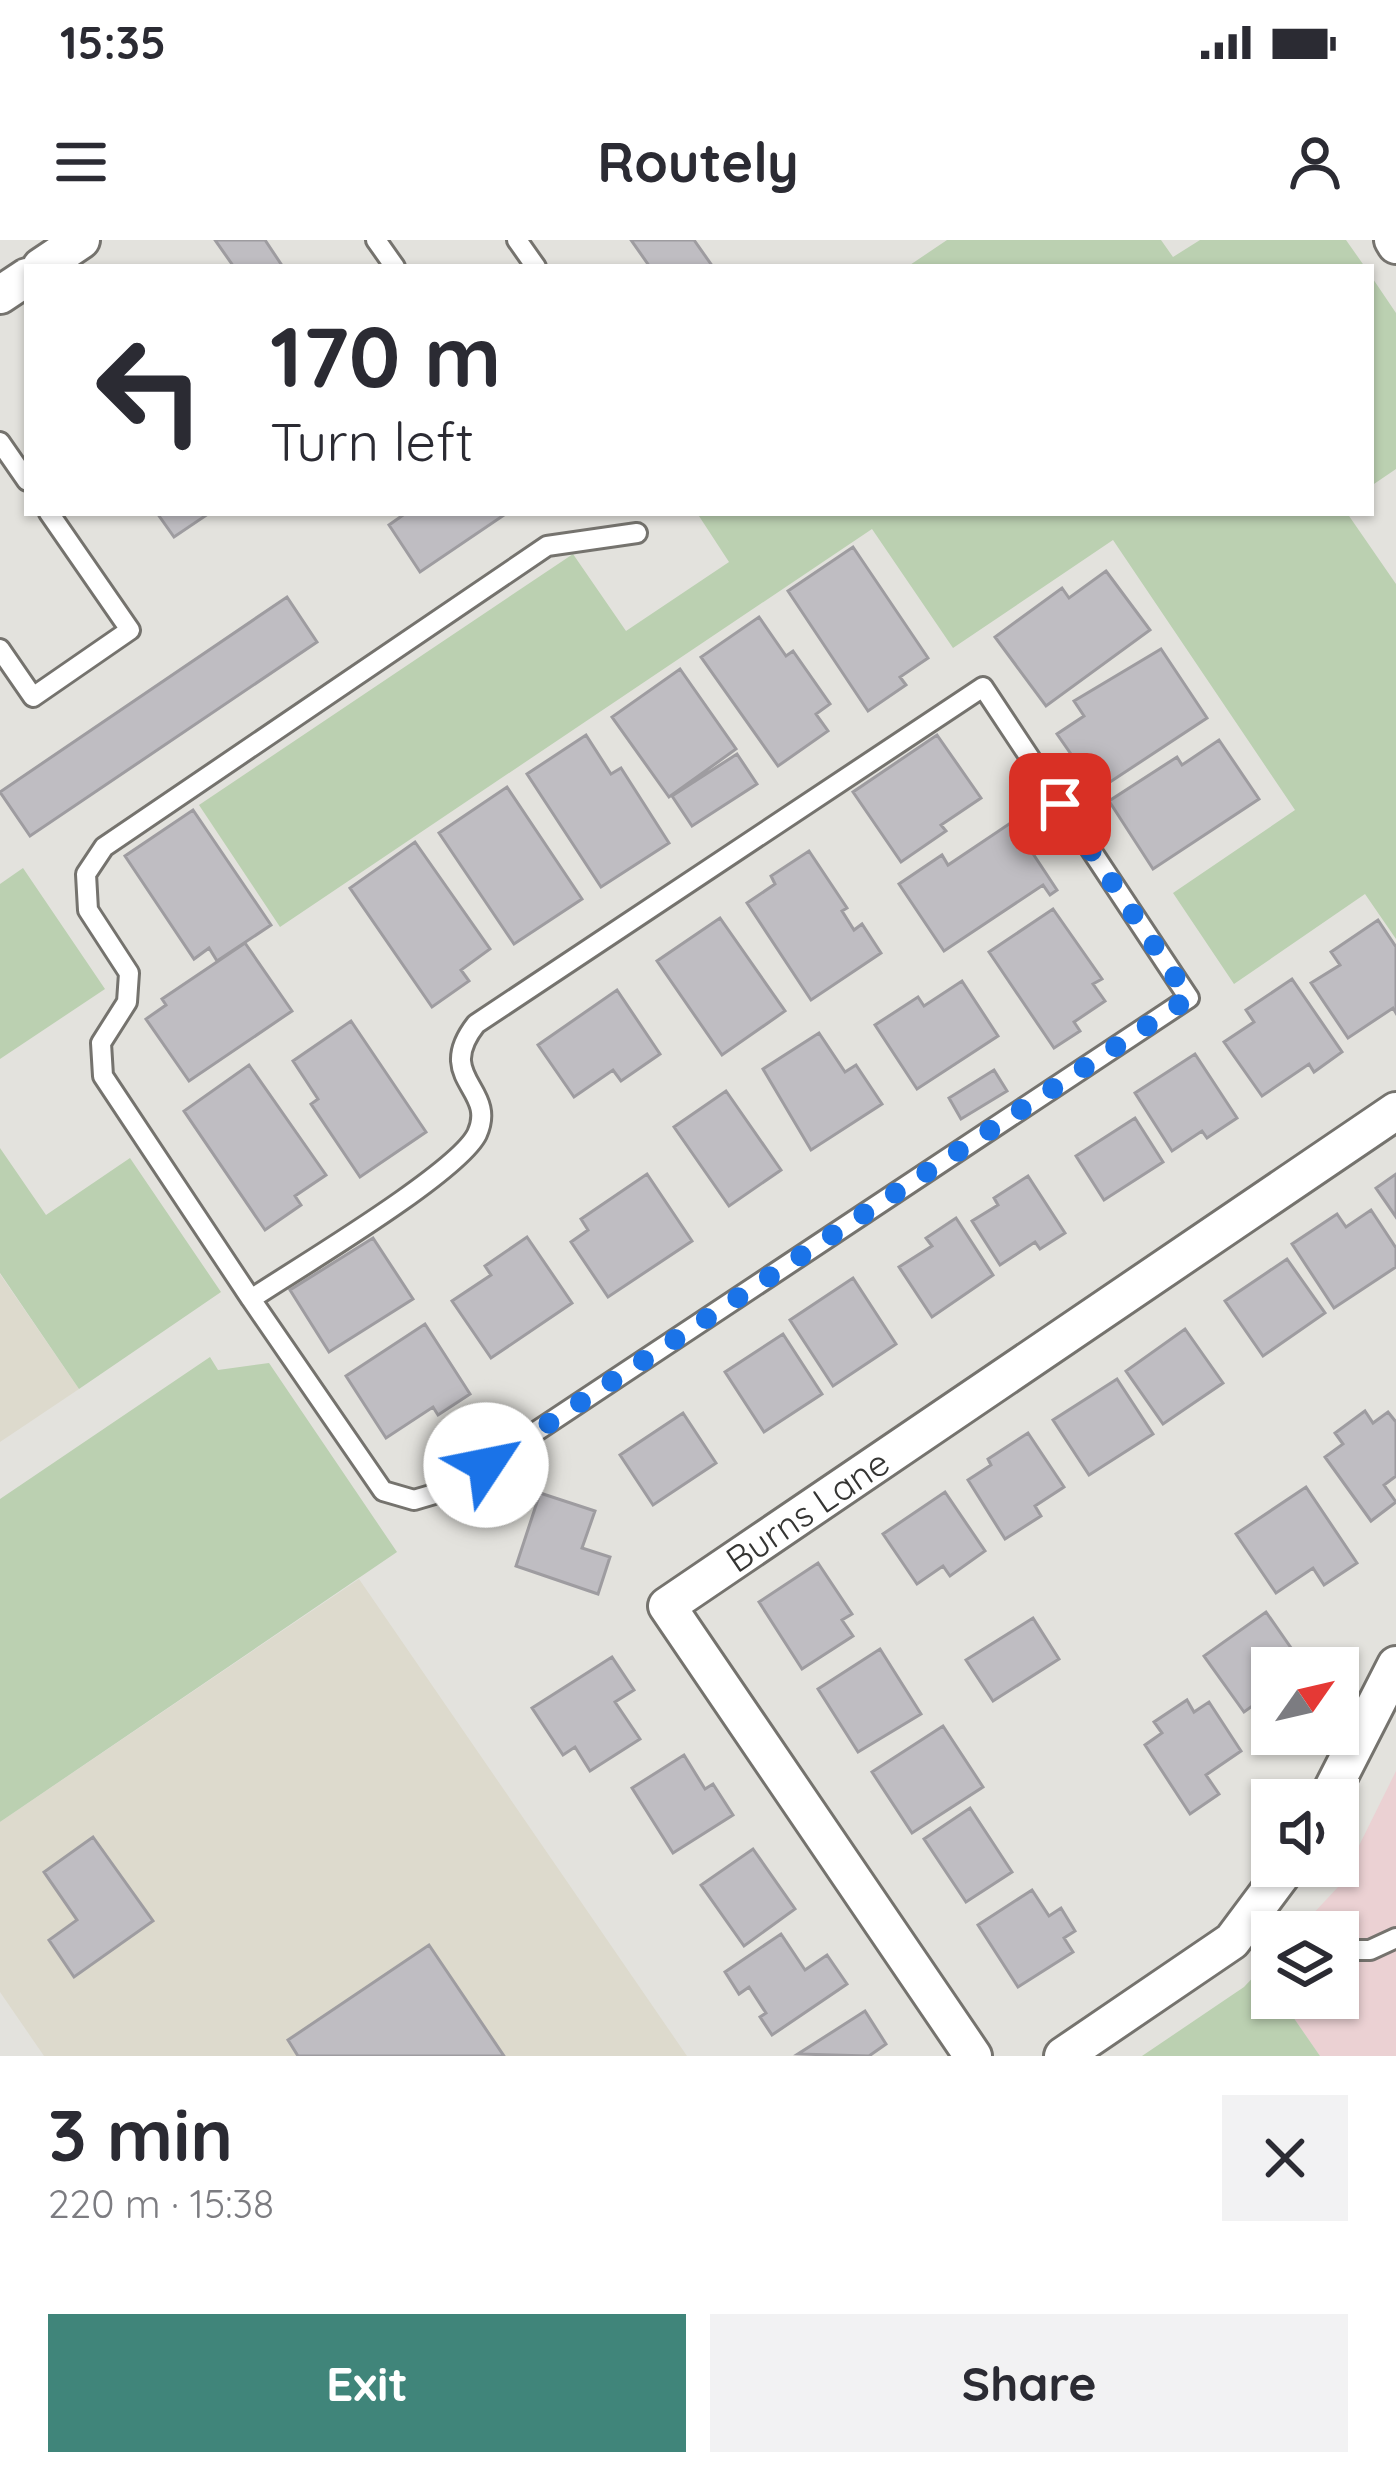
<!DOCTYPE html>
<html lang="en">
<head>
<meta charset="utf-8">
<style>
	body { margin:0; font-family:Quicksand,sans-serif; background:#f2f2f3; color:#2b2b33; height:100vh; display:flex; flex-direction:column; font-size:45px; white-space:nowrap }
	* { box-sizing:border-box; margin:0 }
	p { font-size:39px; color:#7c7c81 }
	.icon { flex:none; width:66px; height:66px; fill:none; stroke:currentColor; stroke-width:2; stroke-linecap:round; stroke-linejoin:round }
	.map { position:relative; height:1816px; overflow:hidden }
	.side { display:flex; flex-direction:column; background:#fff; flex:1 }
	.side>* { flex:none }
	.hud { position:absolute; left:24px; top:24px; width:1350px; height:252px; border-radius:0px; box-shadow:0 3px 9px #0004; background:#fff; color:#2b2b33; overflow:hidden }
	.needle { width:78px; rotate:56deg }
	.tools { position:absolute; left:1251px; top:1407px; display:grid; gap:24px }
	.tools a { display:grid; place-items:center; width:108px; height:108px; border-radius:0px; background:#fff; box-shadow:0 3px 9px #0004; font-size:60px }
	.pin { position:absolute; display:grid; place-items:center; width:102px; height:102px; color:#fff; margin:-51px; border-radius:24px; box-shadow:0 6px 18px #0006 }
	.me { position:absolute; width:132px; margin:-66px; rotate:56deg; stroke-linejoin:round; filter:drop-shadow(0 0 9px #0008) }
	.turn { display:flex; align-items:center; gap:42px; height:252px; padding:0 48px; font-size:54px }
	.turn .icon { width:156px; height:156px; stroke-width:2.5 }
	.turn b { display:block; font-size:84px; line-height:102px }
	.round { display:grid; place-items:center; flex:none; width:126px; height:126px; border-radius:0px; background:#f2f2f3 }
	.headline { display:flex; align-items:center; justify-content:space-between; height:204px; padding:0 48px }
	h1 { font-size:72px; font-weight:800; line-height:90px }
	.action { display:flex; gap:24px; margin-top:auto; padding:24px 48px }
	.action a { flex:1; height:138px; border-radius:0px; background:#40857a; color:#fff; font-size:48px; font-weight:800; line-height:138px; text-align:center }
	.action a+a { background:#f2f2f3; color:#2b2b33 }
	.status { display:flex; justify-content:space-between; align-items:center; height:84px; padding:0 60px; background:#fff; direction:ltr }
	.status svg { height:33px; fill:currentColor }
	header { display:flex; justify-content:space-between; align-items:center; height:156px; padding:0 48px; background:#fff; font-size:54px; font-weight:800 }
	.map>svg:first-child { display:block }
</style>
</head>
<body>
<div class="status"><b>15:35</b><svg viewBox="0 0 49 12"><path d="M0 12V9h3v3zM5 12V6h3v6zM10 12V3h3v9zM15 12V0h3v12zM26 1h20v11H26zM47 4h2v5h-2z"/></svg></div>
<header><svg class="icon" aria-label="menu" viewBox="0 0 24 24"><path d="M4 6h16M4 12h16M4 18h16"/></svg>Routely<svg class="icon" aria-label="person" viewBox="0 0 24 24"><circle cx="12" cy="8" r="4"/><path d="M4 21q1-7 8-7t8 7"/></svg></header>
<div class="map">
<svg width="1396" height="1816" viewBox="0 0 1396 1816">
	<rect width="100%" height="100%" fill="#e3e2dd"/>
	<path fill="#dddacd" d="M0 1034 79 1149 0 1202Z
		M359 1339 687 1816H44L0 1752V1582Z"/>
	<path fill="#ebd1d3" d="M1396 1531V1816H1320L1280 1758H1338V1692H1296L1339 1646Z"/>
	<path fill="#bbd0b1" d="M947 0H1161L1173 17 1200 0H1346L1365 27H907Z
		M1371 36 1396 73V229L1371 246Z
		M697 273H1347L1396 344V699L1365 654 1234 744 1173 653 1295 570 1113 300 953 408 872 289 280 687 199 565 573 314 626 391 729 322Z
		M23 628 105 749 0 819V644Z
		M0 908 46 975 130 918 221 1052 79 1149 0 1033Z
		M210 1117 218 1130 269 1123 397 1312 0 1582V1259Z
		M1261 1729 1272 1746V1758H1280L1320 1816H1142L1244 1747Z"/>
	<path fill="#bfbdc2" stroke="#9e9ca0" stroke-width="3" d="M215 0H265L283 27H234Z
		M631 0H694L713 27H650Z
		M157 273H208V274L174 297Z
		M406 273H507L420 332 389 285Z
		M853 307 928 418 900 437 906 445 868 471 788 351Z
		M1106 331 1150 390 1046 466 995 397 1062 348 1069 358Z
		M287 357 317 402 30 596 0 552Z
		M759 377 786 416 793 411 830 464 816 474 828 491 778 526 701 417Z
		M1161 409 1207 478 1104 546 1088 521 1080 527 1057 494 1084 476 1074 461Z
		M680 429 736 509 669 557 612 477Z
		M586 495 611 534 621 528 669 603 601 647 527 534Z
		M937 495 981 558 941 585 946 591 901 622 853 552Z
		M1219 500 1259 559 1153 629 1109 561 1177 517 1182 525Z
		M737 514 757 544 692 586 672 556Z
		M507 547 582 659 514 704 439 593Z
		M193 570 271 685 217 721 209 708 194 719 125 616Z
		M1012 582 1057 650 1050 655 1043 645 944 711 899 644 942 615 948 625Z
		M415 602 490 709 461 730 469 741 432 767 350 648Z
		M809 611 847 668 842 671 854 690 862 684 881 713 811 760 747 663 775 644 771 636Z
		M1053 669 1102 739 1093 744 1105 761 1074 782 1080 791 1054 808 989 712Z
		M720 678 785 771 722 815 657 721Z
		M1378 680 1396 707V773L1393 768 1348 798 1311 743 1340 725 1331 712Z
		M245 703 292 771 189 841 146 779 166 765 162 759Z
		M1292 739 1342 812 1314 832 1309 824 1262 856 1224 802 1254 782 1246 770Z
		M962 741 998 796 917 849 875 785 918 757 924 766Z
		M617 750 660 814 621 841 613 830 574 857 538 805Z
		M351 781 426 892 360 937 311 864 318 859 293 821Z
		M819 793 845 832 856 825 882 864 811 910 763 829Z
		M1195 814 1237 878 1207 898 1202 891 1172 911 1135 853Z
		M249 825 326 935 295 956 301 965 265 990 184 871Z
		M994 830 1007 851 961 879 949 858Z
		M726 851 781 930 729 966 674 887Z
		M1135 878 1163 922 1104 960 1076 916Z
		M647 934 692 1001 608 1057 571 1002 588 990 581 979Z
		M1396 934V977L1376 948Z
		M1028 936 1065 993 1040 1009 1035 1002 1000 1025 972 981 998 965 994 958Z
		M1371 970 1396 1008V1027L1334 1068 1292 1004 1337 974 1346 987Z
		M956 978 993 1035 932 1077 899 1027 932 1006 926 998Z
		M527 997 572 1063 491 1118 452 1061 491 1035 485 1026Z
		M373 998 413 1059 329 1112 290 1050Z
		M1287 1019 1325 1073 1263 1116 1225 1061Z
		M853 1038 896 1104 833 1146 790 1080Z
		M425 1084 470 1154 438 1175 433 1167 386 1198 346 1136Z
		M1185 1089 1223 1143 1163 1184 1126 1131Z
		M783 1094 822 1154 764 1192 725 1132Z
		M1117 1139 1153 1194 1089 1235 1053 1180Z
		M1365 1171 1373 1183 1388 1172 1396 1182V1236L1384 1245 1396 1262 1371 1281 1325 1217 1343 1204 1335 1193Z
		M683 1173 716 1223 653 1265 620 1215Z
		M1028 1193 1064 1247 1035 1266 1041 1276 1005 1299 968 1240 991 1225 988 1219Z
		M1306 1247 1357 1323 1324 1345 1313 1328 1276 1353 1236 1294Z
		M945 1252 985 1311 950 1336 943 1326 917 1344 883 1294Z
		M540 1253 595 1271 582 1308 610 1317 598 1354 516 1326Z
		M818 1323 852 1374 842 1380 853 1396 802 1429 759 1362Z
		M1266 1372 1305 1428H1272V1452L1244 1472 1204 1416Z
		M1033 1378 1059 1419 993 1461 966 1420Z
		M880 1409 921 1474 858 1512 818 1449Z
		M612 1417 634 1450 615 1462 640 1499 590 1531 575 1507 563 1515 532 1468Z
		M1187 1460 1194 1472 1209 1462 1241 1511 1206 1535 1219 1554 1190 1574 1145 1505 1162 1493 1154 1482Z
		M943 1486 983 1547 912 1593 872 1532Z
		M684 1515 705 1549 713 1544 733 1575 673 1613 632 1548Z
		M970 1568 1012 1632 966 1662 924 1599Z
		M93 1597 153 1681 74 1737 49 1700 77 1680 44 1632Z
		M753 1609 795 1669 744 1706 701 1645Z
		M1032 1650 1049 1676 1061 1668 1075 1691 1064 1698 1073 1712 1018 1747 978 1685Z
		M781 1694 805 1730 827 1715 847 1744 772 1795 760 1777 766 1773 749 1747 739 1754 725 1732Z
		M429 1705 504 1816H298L288 1800Z
		M865 1771 886 1804 869 1816 798 1814Z"/>
	<g fill="none" stroke-linecap="round" stroke-linejoin="round">
		<g stroke="#75736e" stroke-width="24">
			<path id="service" d="M376 0 395 27
				M517 0 536 27
				M0 202 27 241
				M0 409 33 457 130 390 49 273
				M983 447 1189 758 448 1250 414 1260 383 1251 251 1059C296 1029 458 933 477 894 498 848 433 839 476 784Z
				M251 1059 103 836 101 803 127 762 129 733 88 670 86 634 104 607 547 306 637 293
				M1338 1710H1370L1396 1698"/>
		</g>
		<g stroke="#75736e" stroke-width="42">
			<g id="minor">
				<path d="M1393 0 1396 5"/>
				<path d="M41 27 81 0"/>
				<path d="M0 55 27 37"/>
				<path d="M1327 1560 1396 1425"/>
				<path id="s1" d="M973 1816 667 1366 1396 871"/>
				<path d="M1063 1816 1232 1701 1288 1626"/>
			</g>
		</g>
		<use href="#service" stroke="#fff" stroke-width="18"/>
		<use href="#minor" stroke="#fff" stroke-width="36"/>
	</g>
	<g fill="none" stroke-linecap="round" stroke-linejoin="round">
		<path stroke="#1a73e8" stroke-width="21" stroke-dasharray="0 37.8" d="M486 1225 1189 758 1060 564"/>
	</g>
	<g text-anchor="middle" stroke-width="12" stroke-linejoin="round" paint-order="stroke">
		<g font-size="36" fill="#353533" stroke="#f1efea">
			<text dy="13" stroke="none"><textPath href="#s1" startOffset="714">Burns Lane</textPath></text>
		</g>
	</g>
</svg>
<div class="tools">
<a><svg class="needle" viewBox="-14 -14 28 28"><path d="M0-13l5 13h-10z" fill="#e53935"/><path d="M0 13l5-13h-10z" fill="#7c7c81"/></svg></a>
<a><svg class="icon" aria-label="sound" viewBox="0 0 24 24"><path d="M4 9h4l5-4v14l-5-4H4zM17 9q2 3 0 6"/></svg></a>
<a><svg class="icon" aria-label="layers" viewBox="0 0 24 24"><path d="M12 4l9 5-9 5-9-5zM3 14l9 5 9-5"/></svg></a>
</div>
<div class="pin" style="left:1060px;top:564px;background:#d93025"><svg class="icon" aria-label="arrive" viewBox="0 0 24 24"><path d="M6 21V4h12l-3 4 3 4H6"/></svg></div>
<svg class="me" style="left:486px;top:1225px" viewBox="-20 -20 40 40"><circle r="19" fill="#fff"/><path d="M0-13L10 11 0 6-10 11z" fill="#1a73e8"/></svg>
<div class="hud">
<div class="turn"><svg class="icon" aria-label="left" viewBox="0 0 24 24"><path d="M17 20v-9H6M10 6l-5 5 5 5"/></svg><div><b>170 m</b>Turn left</div></div>
</div>
</div>
<section class="side">
<div class="headline"><div><h1>3 min</h1><p>220 m · 15:38</p></div><a class="round"><svg class="icon" aria-label="close" viewBox="0 0 24 24"><path d="M6 6l12 12M18 6L6 18"/></svg></a></div>
<div class="action"><a>Exit</a><a>Share</a></div>
</section>
</body>
</html>
